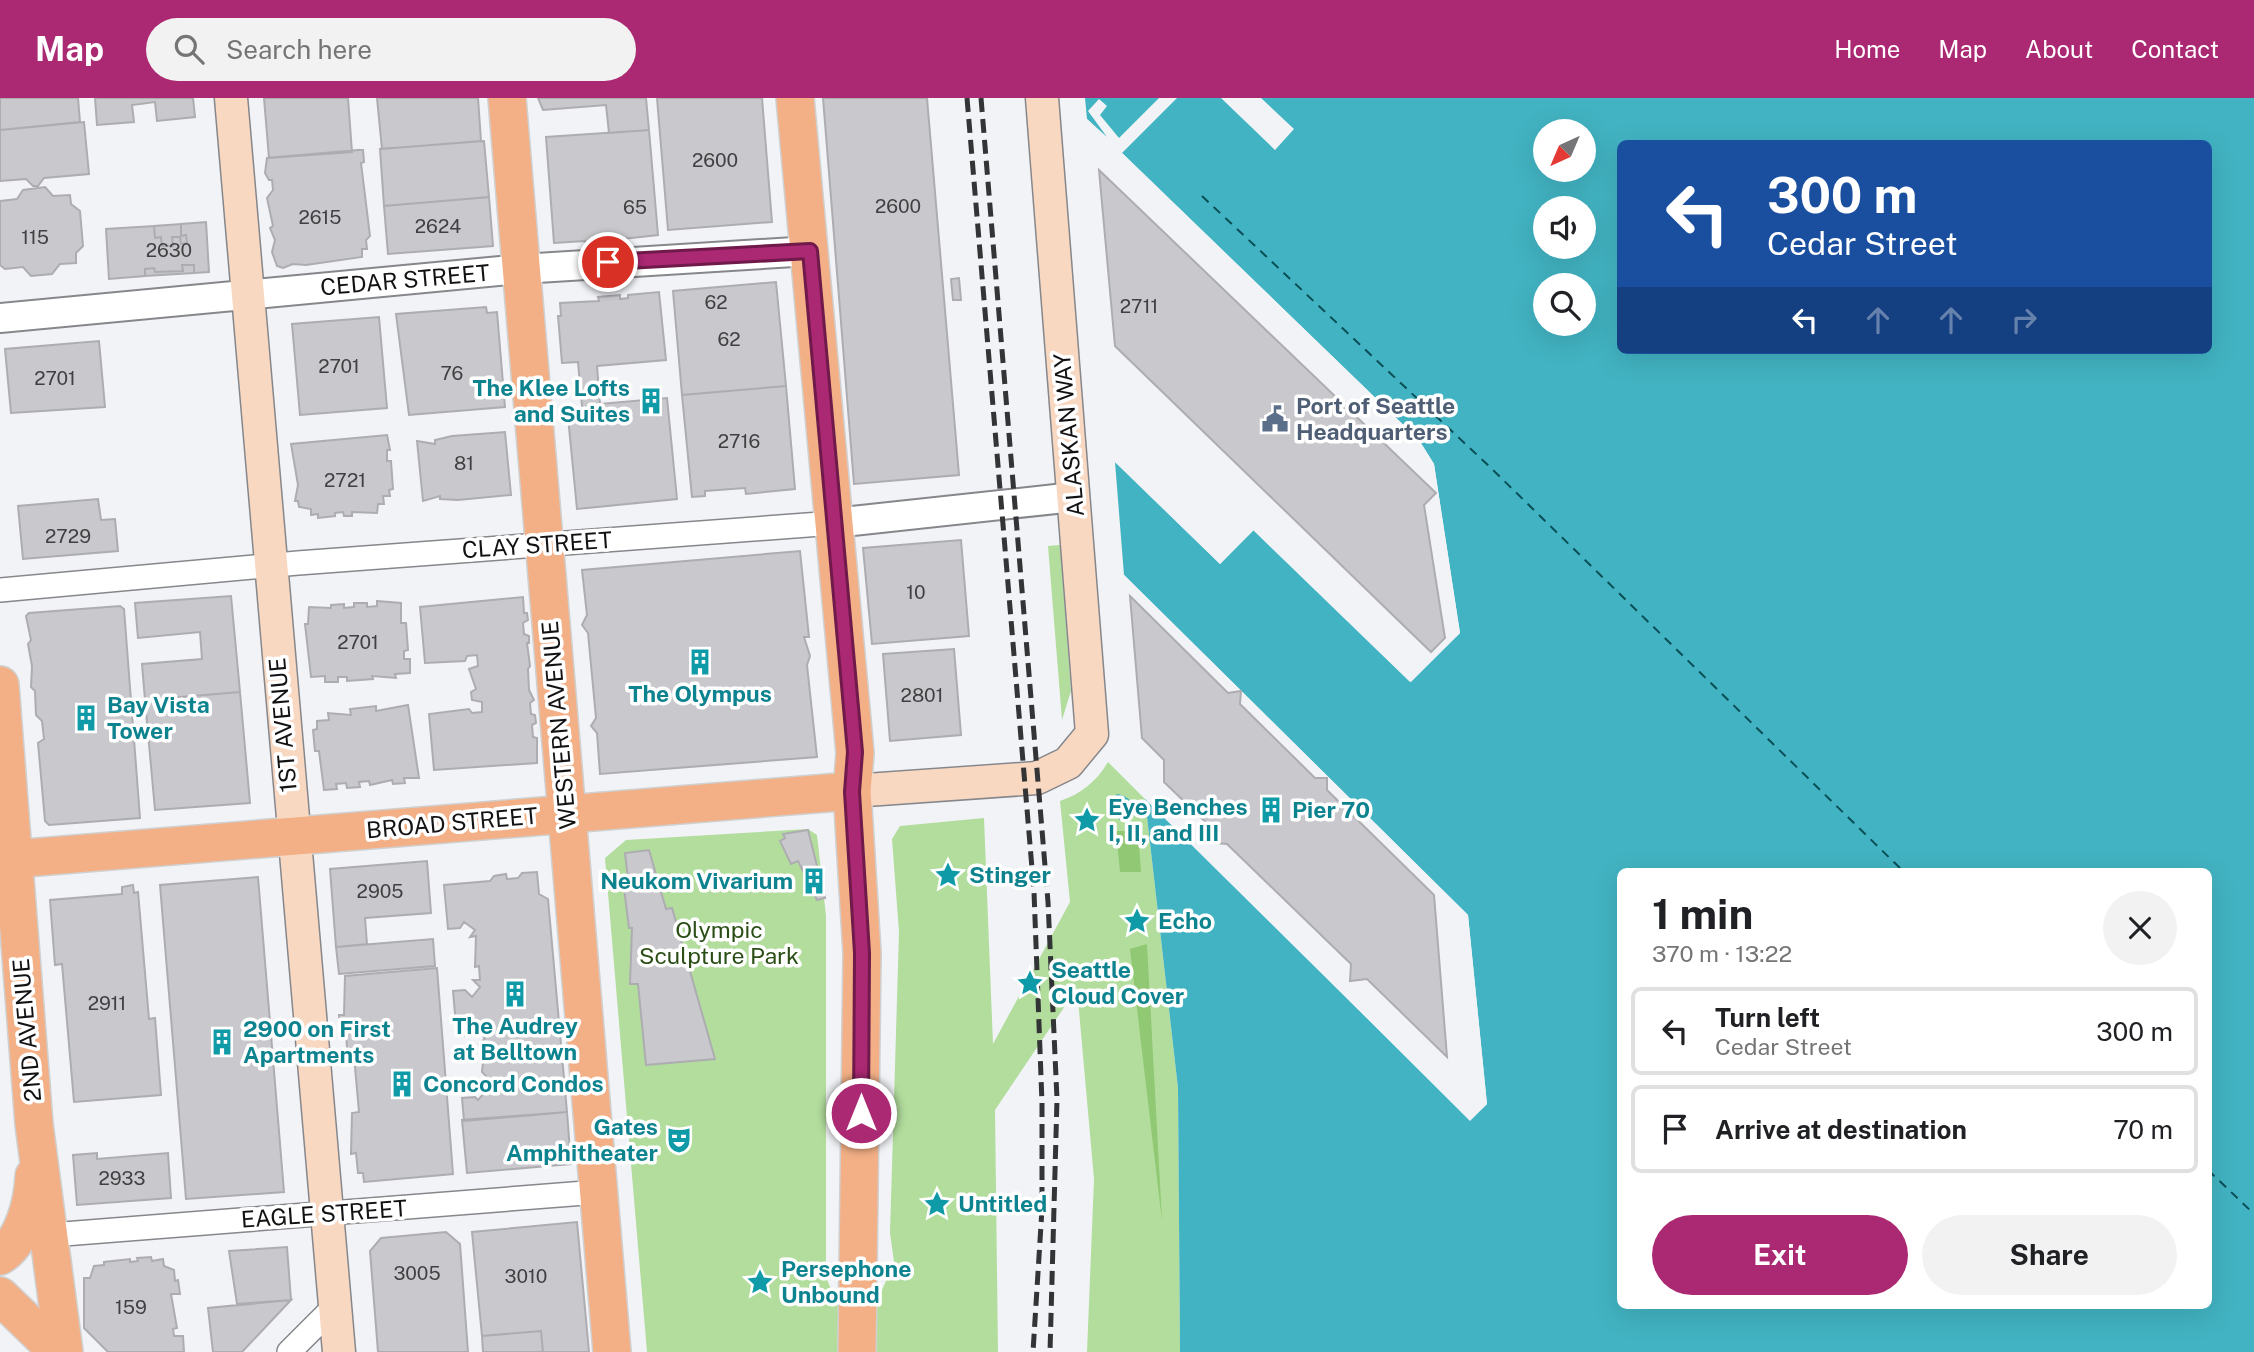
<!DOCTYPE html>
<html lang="en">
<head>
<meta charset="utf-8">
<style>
	body { margin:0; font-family:"Public Sans",sans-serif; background:#f2f2f2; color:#202124; height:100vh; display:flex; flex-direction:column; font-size:26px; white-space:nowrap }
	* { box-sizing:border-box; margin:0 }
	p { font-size:23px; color:#757577 }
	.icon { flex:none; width:38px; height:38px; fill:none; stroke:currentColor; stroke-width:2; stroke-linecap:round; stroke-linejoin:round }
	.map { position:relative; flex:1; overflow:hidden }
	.sheet { position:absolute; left:1617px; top:770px; width:595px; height:441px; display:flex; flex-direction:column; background:#fff; border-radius:10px; box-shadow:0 7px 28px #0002 }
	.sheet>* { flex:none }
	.hud { position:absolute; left:1617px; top:42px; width:595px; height:214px; border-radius:10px; box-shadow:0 7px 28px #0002; background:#1a4fa0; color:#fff; overflow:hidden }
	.needle { width:46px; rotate:224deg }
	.buttons { position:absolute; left:1533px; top:21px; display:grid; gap:14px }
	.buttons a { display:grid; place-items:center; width:63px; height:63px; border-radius:50%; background:#fff; box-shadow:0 7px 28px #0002; font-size:35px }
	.pin { position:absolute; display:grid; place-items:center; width:60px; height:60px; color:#fff; margin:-30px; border:4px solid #fff; border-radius:50%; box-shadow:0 2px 7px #0007 }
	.me { position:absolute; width:77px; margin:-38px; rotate:0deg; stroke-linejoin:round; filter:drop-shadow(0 0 5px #0008) }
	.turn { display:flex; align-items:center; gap:24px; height:147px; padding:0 35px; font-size:32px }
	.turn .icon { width:91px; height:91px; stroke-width:2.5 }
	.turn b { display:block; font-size:49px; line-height:60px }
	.lanes { display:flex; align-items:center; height:66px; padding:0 35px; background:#0003; justify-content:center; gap:35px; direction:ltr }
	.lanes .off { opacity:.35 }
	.round { display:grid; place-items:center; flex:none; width:74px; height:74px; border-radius:37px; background:#f2f2f2 }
	.summary { display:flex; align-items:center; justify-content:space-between; height:119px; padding:0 35px }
	h1 { font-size:42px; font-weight:700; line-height:52px }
	.primary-button { display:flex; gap:14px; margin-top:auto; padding:14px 35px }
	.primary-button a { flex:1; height:80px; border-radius:42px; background:#ab2873; color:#fff; font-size:28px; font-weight:700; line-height:80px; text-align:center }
	.primary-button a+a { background:#f2f2f2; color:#202124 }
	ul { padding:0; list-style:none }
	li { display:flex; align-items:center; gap:21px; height:88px; margin:0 14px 10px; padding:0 21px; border:4px solid #e0e0e0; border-radius:10px }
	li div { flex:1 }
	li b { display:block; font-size:26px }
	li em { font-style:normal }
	header { display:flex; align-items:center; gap:42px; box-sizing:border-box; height:98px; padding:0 35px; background:#ab2873; color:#fff }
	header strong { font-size:33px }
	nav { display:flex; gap:38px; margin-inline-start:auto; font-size:24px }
	.search { width:490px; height:63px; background:#f2f2f2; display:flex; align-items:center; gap:18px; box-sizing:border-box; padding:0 24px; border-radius:38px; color:#757577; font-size:26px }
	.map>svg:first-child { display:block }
</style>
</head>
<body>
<header>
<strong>Map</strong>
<div class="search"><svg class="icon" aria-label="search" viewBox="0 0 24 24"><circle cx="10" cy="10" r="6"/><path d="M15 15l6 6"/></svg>Search here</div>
<nav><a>Home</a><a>Map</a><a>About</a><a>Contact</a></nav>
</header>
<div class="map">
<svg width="2254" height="1254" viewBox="0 0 2254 1254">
	<rect width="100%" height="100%" fill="#f2f3f7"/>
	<path fill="#b2dd9d" d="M1060 447 1071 593 1062 622 1048 448Z
		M1108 664 1145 701 1178 990 1180 1254H1087L1094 1081 1077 890 995 1012 998 1254H647L605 760 626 742 808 731 817 737 826 818V1179L856 1253 894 1164 890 1135 899 834 892 741 900 728 984 720 993 946 1070 804 1060 703C1081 696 1097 683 1108 664Z"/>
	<path fill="#90c874" d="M1116 733H1138L1141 774H1120Z
		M1147 846 1162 1123 1130 851Z"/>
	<path fill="#42b3c2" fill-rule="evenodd" d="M1085 0H2254V1254H1180L1178 990 1145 701 1470 1022 1487 1006 1468 817 1124 477 1115 364 1220 466 1253 432 1410 584 1460 535 1434 366 1419 342 1087 21ZM1545 33H1584V72H1545ZM1620 46H2208V252H1620ZM1545 110H1584V149H1545ZM1545 187H1584V226H1545ZM1620 774H2208V1208H1620Z
		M1117 696C1128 698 1136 705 1134 717L1130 723H1121L1111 713 1109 704Z"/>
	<path fill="#f2f3f7" d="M1159 0H1177L1122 55 1419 342 1434 366 1460 535 1411 584 1254 432 1220 466 1115 364V361L1220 461 1251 429H1256L1411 579 1456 534 1430 367 1416 344 1087 26V21L1107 39 1088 13 1099 1 1107 8 1100 17 1119 40Z
		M1221 0H1261L1294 31 1275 52Z
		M1124 477 1468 817 1487 1006 1470 1023 1144 698 1470 1018 1483 1005 1465 819 1124 482Z"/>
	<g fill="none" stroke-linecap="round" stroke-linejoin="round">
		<path stroke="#0a4e56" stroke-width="2" stroke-dasharray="9 7" stroke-linecap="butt" d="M1202 98 1491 370 1904 774
			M2208 1072 2254 1116"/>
	</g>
	<path fill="#c9c9cd" stroke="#adadb1" stroke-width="2" d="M0 0H78L80 24 0 32Z
		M95 0H193L195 19 157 23 155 4 132 7 134 24 97 27Z
		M264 0H348L352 54 269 60Z
		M377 0H478L481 43 382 51Z
		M538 0H646L649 32 609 35 606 7 543 12Z
		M657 0H762L772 124 668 132Z
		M823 0H927L959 377 854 386Z
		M84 24 89 76 44 80 38 88H33L26 81 0 83V32Z
		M649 32 658 137 586 145 585 143 554 145 546 39Z
		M484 43 489 99 384 108 380 51Z
		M358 52H363L364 64 361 65 370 138 366 142 367 151H362V159L306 167 293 166 283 170 277 168 272 154 275 142 270 130 273 128 267 100 273 92 272 82H269L265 75 267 60Z
		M1099 72 1436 395 1424 407 1445 540 1431 554 1115 248Z
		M45 89 53 98 70 97 71 106 80 113 83 148 76 155V165L60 166 52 176 31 178 23 169 5 171 0 167V103L17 101 23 92Z
		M489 99 493 148 388 156 384 108Z
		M206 124 209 174 194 175V167H182L183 173 155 174 154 170 145 171V178L109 181 106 131 154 128 155 140 161 139 162 148H173L172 139H180L181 146 187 145 186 137 181 138V126Z
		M181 126V138L186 137 187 145 181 146 180 139H172L173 148H162L161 139 155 140 154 128Z
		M182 167H194V175L145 178V171L154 170 155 174 183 173Z
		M959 180 961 202H953L951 181Z
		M776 184 786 288 682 297 673 193Z
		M659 194 666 262 597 268 600 306 667 300 677 401 577 411 568 319 583 318 582 308 578 264 562 265 558 218H561L560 205 599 203 598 199 620 197V201L628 200V197Z
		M486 209 487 215 497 214 505 309 409 317 396 216Z
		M379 219 387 310 300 317 292 226Z
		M99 243 105 309 11 315 5 251Z
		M786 288 795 391 746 396 745 390 705 393V398L692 399 682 297Z
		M505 334 511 397 458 402 440 401V398L423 403 417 343 435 346V342L452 338Z
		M387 337 390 352H387V363H391L393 391 389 392 390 398H383L384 406H378L377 415 352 414V418H344L343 414 335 415V418L318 420V416L311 417V411L299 409 298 403H295L298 387 291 346Z
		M98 401 101 422 115 421 118 453 23 461 18 408Z
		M961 442 969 538 872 546 863 450Z
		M800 453 809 539H804L810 558 807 567 817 659 600 676 597 635 591 628 596 620 588 535 582 527 587 517 582 472Z
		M231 498 240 594 145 602 142 566 202 561 200 534 138 540 135 505Z
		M1130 498 1228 595 1241 593 1240 606 1315 680H1327V692L1434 797 1447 959 1367 881 1350 883 1351 866 1227 746 1215 745V733L1164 684V662L1142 640Z
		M523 499 524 515H527L528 522 523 525 524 536 529 538V545H527L530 568 528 571 529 592 534 602 530 605 531 616 535 617 536 625 532 627 533 639 537 640V665L434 672 429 616 469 611 472 615 482 614V604L472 602 471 594 476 591 469 571 478 568 477 557 467 558 465 563 425 565 420 509Z
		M377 503 401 505V525H406L408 552 404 553V561H410V575L395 576 396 580 372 578 373 581 347 583V579H338V584H325V578L311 579 305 526H308L309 509 331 510V507L344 506V510L354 509V505H367V509L377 508Z
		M120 508 124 511 140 720 49 727 45 723 38 645 44 641 42 623 36 617 35 593 31 589 32 568 28 546 31 542 26 518 29 515Z
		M954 551 961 637 890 643 883 556Z
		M240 594 250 705 155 712 145 602Z
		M408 607 419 680H404L405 685 393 686 392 682 370 687 369 683 359 684 360 689 347 690 346 685 336 686 337 691 324 692 319 653H315L313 632 317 631V623L329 622 328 615 351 617 350 611 376 608V613Z
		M808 732 825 800 817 802 798 763 791 766 780 743 785 740 783 736Z
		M649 752 666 811 672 810 715 961 646 967 638 886H630L632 830H629L624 790H629L625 755Z
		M427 763 431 815 365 820 367 846 336 849 330 771Z
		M537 774 539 796 548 801 567 1014 464 1023 462 1000 475 999 478 1002 486 993 482 989H488L487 979 482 974 485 946H480L485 940 475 930 469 937 457 938 453 893 465 892 472 899 480 889 473 882H480L479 868 475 869 476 838 470 839 475 832 464 824 460 830 448 831 444 787 490 783 494 778 506 776 507 781 518 780 522 775Z
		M258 779 284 1094 186 1101 160 787Z
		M133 787 134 795 138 794 149 921 155 920 161 997 74 1004 62 866 55 867 50 802 122 796V789Z
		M433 841 435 868 339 876 336 849Z
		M437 870 453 1076 364 1084 363 1075H358L356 1055 351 1056 352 1015 359 1014 354 958 348 959 346 938 341 939 339 917H344L345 878Z
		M567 1014 571 1066 467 1075 462 1022Z
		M97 1055V1061L168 1055 171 1100 77 1107 73 1057Z
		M577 1124 589 1254H543L541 1233 482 1238 472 1134Z
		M446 1134 460 1146 468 1254H378L370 1153 381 1140Z
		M287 1149 291 1202 237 1206 229 1153Z
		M151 1159 152 1163 163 1161 164 1168 174 1172 175 1183 178 1182 180 1196H171L177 1230 173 1231 174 1238H183L184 1254H108L84 1230V1180H90L94 1168 104 1167V1164L130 1161V1164L138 1163 137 1160Z
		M291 1202 242 1254H213L208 1210Z
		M541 1233 543 1254H483L482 1238Z"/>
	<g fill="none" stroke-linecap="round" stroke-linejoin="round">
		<g stroke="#86878b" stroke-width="26">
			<path id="minor" d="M0 492 298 465 834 425
				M51 1137 598 1094
				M289 1254 335 1208"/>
		</g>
		<g stroke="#86878b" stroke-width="32">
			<path id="tertiary" d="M0 220 521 171 810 153
				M834 425 1074 399"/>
		</g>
		<g stroke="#86878b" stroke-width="35">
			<path id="secondary" d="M231 0 339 1254
				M852 693 1037 680 1068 665 1092 636 1042 0"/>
		</g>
		<g stroke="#d0d0d0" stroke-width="40">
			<path id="primary" d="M507 0 612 1254
				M795 0 855 655 852 693 862 855 857 1254
				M0 587 34 1026 64 1254
				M0 762 852 693
				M0 1158C23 1144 33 1104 34 1078
				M0 1198 58 1254"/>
		</g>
		<use href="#minor" stroke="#fff" stroke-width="23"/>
		<use href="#tertiary" stroke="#fff" stroke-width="28"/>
		<use href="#secondary" stroke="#f9d8c2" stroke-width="32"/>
		<use href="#primary" stroke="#f3b086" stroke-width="37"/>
		<path stroke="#333436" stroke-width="5" stroke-dasharray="14 7" stroke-linecap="butt" d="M967 0 1034 794 1042 1005V1111L1033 1254
			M981 0 1048 804 1057 1001 1050 1254"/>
	</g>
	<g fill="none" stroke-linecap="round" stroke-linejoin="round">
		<g stroke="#6f1a4b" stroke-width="18">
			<path id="route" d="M608 164 810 153 855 654 852 694 862 855 861 1015"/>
		</g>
		<use href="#route" stroke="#ab2873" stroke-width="12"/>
	</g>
	<defs>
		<g id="building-bare" transform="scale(2.1)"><path d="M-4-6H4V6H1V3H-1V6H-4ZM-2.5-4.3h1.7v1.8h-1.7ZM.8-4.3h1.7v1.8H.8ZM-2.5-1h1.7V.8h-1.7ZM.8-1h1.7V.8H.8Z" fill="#0f9aa8" stroke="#fff" stroke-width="2.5" paint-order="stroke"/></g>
		<g id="civic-bare" transform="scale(2.1)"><path d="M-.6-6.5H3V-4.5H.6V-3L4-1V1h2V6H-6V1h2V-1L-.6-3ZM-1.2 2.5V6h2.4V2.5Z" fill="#5c6f8a" stroke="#fff" stroke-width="2.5" paint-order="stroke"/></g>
		<g id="sight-bare" transform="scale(2.1)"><path d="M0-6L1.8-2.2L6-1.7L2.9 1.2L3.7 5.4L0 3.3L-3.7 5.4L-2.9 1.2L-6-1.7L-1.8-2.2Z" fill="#0f9aa8" stroke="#fff" stroke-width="2.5" paint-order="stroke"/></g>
		<g id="theatre-bare" transform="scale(2.1)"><path d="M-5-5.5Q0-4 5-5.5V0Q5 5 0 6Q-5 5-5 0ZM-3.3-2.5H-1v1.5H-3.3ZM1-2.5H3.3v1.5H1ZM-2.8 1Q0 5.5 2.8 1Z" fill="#0f9aa8" stroke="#fff" stroke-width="2.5" paint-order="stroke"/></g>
	</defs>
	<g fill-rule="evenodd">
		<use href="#building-bare" x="651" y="303"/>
		<use href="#civic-bare" x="1275" y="321"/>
		<use href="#building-bare" x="700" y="564"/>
		<use href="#building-bare" x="86" y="620"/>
		<use href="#building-bare" x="1271" y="712"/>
		<use href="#sight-bare" x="1087" y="722"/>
		<use href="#sight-bare" x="948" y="777"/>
		<use href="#building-bare" x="814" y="783"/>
		<use href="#sight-bare" x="1137" y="823"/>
		<use href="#sight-bare" x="1030" y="885"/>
		<use href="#building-bare" x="515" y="896"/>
		<use href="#building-bare" x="222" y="944"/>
		<use href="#building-bare" x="402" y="986"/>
		<use href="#theatre-bare" x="679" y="1042"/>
		<use href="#sight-bare" x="937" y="1106"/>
		<use href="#sight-bare" x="760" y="1184"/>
	</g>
	<g text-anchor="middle" stroke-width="7" stroke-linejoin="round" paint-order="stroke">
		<g font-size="19" fill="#404042">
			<text x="715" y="69">2600</text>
			<text x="898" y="115">2600</text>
			<text x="635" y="116">65</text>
			<text x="320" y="126">2615</text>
			<text x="438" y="135">2624</text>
			<text x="35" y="146">115</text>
			<text x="169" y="159">2630</text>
			<text x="716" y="211">62</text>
			<text x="1139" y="215">2711</text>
			<text x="729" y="248">62</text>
			<text x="339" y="275">2701</text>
			<text x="452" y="282">76</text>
			<text x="55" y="287">2701</text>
			<text x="739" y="350">2716</text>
			<text x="464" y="372">81</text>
			<text x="345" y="389">2721</text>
			<text x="68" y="445">2729</text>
			<text x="916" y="501">10</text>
			<text x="358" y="551">2701</text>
			<text x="922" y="604">2801</text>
			<text x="380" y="800">2905</text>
			<text x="107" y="912">2911</text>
			<text x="122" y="1087">2933</text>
			<text x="417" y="1182">3005</text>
			<text x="526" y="1185">3010</text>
			<text x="131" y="1216">159</text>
		</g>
		<g font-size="23" fill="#121214" stroke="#fff">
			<text transform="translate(405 182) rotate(-5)" y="8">CEDAR STREET</text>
			<text transform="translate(1069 337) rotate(-95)" y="8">ALASKAN WAY</text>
			<text transform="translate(537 447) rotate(-4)" y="8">CLAY STREET</text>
			<text transform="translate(283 627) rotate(-95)" y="8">1ST AVENUE</text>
			<text transform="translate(559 627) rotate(-95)" y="8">WESTERN AVENUE</text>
			<text transform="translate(452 725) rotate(-5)" y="8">BROAD STREET</text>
			<text transform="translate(27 932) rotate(-95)" y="8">2ND AVENUE</text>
			<text transform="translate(324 1116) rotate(-4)" y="8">EAGLE STREET</text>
		</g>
		<g font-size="23" font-weight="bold" fill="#0d838f" stroke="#fff" text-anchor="start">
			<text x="630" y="298" text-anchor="end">The Klee Lofts<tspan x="630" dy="26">and Suites</tspan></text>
			<text x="700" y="604" text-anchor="middle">The Olympus</text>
			<text x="107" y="615">Bay Vista<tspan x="107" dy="26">Tower</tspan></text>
			<text x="1108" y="717">Eye Benches<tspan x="1108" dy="26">I, II, and III</tspan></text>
			<text x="1292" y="720">Pier 70</text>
			<text x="969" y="785">Stinger</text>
			<text x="793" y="791" text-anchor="end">Neukom Vivarium</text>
			<text x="1158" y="831">Echo</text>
			<text x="1051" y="880">Seattle<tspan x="1051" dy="26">Cloud Cover</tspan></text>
			<text x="515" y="936" text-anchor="middle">The Audrey<tspan x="515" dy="26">at Belltown</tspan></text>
			<text x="243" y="939">2900 on First<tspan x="243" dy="26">Apartments</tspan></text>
			<text x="423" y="994">Concord Condos</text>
			<text x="658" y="1037" text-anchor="end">Gates<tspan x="658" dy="26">Amphitheater</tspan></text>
			<text x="958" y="1114">Untitled</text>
			<text x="781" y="1179">Persephone<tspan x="781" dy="26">Unbound</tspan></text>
		</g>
		<g font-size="23" font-weight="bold" fill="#4e5e75" stroke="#fff" text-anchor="start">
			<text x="1296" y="316">Port of Seattle<tspan x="1296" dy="26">Headquarters</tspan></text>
		</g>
		<g font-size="23" fill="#2a4e15" stroke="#fff">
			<text x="719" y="840">Olympic<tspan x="719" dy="26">Sculpture Park</tspan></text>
		</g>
	</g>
</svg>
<div class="buttons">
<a><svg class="needle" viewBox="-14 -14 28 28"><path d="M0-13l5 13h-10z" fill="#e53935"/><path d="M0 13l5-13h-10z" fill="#757577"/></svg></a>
<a><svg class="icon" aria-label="sound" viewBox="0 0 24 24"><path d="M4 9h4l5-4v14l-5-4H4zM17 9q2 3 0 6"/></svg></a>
<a><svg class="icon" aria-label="search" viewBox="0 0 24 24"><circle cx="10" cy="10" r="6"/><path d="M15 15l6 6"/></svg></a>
</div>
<div class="pin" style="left:608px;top:164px;background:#d93025"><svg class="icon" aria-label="arrive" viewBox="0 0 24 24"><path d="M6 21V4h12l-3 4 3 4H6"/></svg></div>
<svg class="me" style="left:861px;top:1015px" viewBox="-20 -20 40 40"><circle r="17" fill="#ab2873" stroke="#fff" stroke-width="3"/><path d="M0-11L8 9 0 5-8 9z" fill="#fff"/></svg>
<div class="hud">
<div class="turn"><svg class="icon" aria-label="left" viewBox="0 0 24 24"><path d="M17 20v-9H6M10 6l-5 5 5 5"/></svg><div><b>300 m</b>Cedar Street</div></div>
<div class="lanes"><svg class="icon" aria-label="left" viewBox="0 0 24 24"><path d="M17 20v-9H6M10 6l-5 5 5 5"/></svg><svg class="icon off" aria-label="ahead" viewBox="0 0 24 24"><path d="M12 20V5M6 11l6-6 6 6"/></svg><svg class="icon off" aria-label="ahead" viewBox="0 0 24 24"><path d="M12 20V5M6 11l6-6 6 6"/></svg><svg class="icon off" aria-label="right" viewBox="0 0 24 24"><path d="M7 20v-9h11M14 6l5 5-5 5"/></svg></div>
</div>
<section class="sheet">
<div class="summary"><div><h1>1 min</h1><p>370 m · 13:22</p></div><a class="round"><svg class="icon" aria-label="close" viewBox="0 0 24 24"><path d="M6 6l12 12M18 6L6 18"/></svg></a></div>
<ul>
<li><svg class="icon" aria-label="left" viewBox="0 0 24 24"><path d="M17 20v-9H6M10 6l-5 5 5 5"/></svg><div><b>Turn left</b><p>Cedar Street</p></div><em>300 m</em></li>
<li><svg class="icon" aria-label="arrive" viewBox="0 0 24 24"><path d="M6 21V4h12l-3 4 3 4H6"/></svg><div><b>Arrive at destination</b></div><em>70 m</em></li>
</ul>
<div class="primary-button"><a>Exit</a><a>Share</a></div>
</section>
</div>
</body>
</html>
